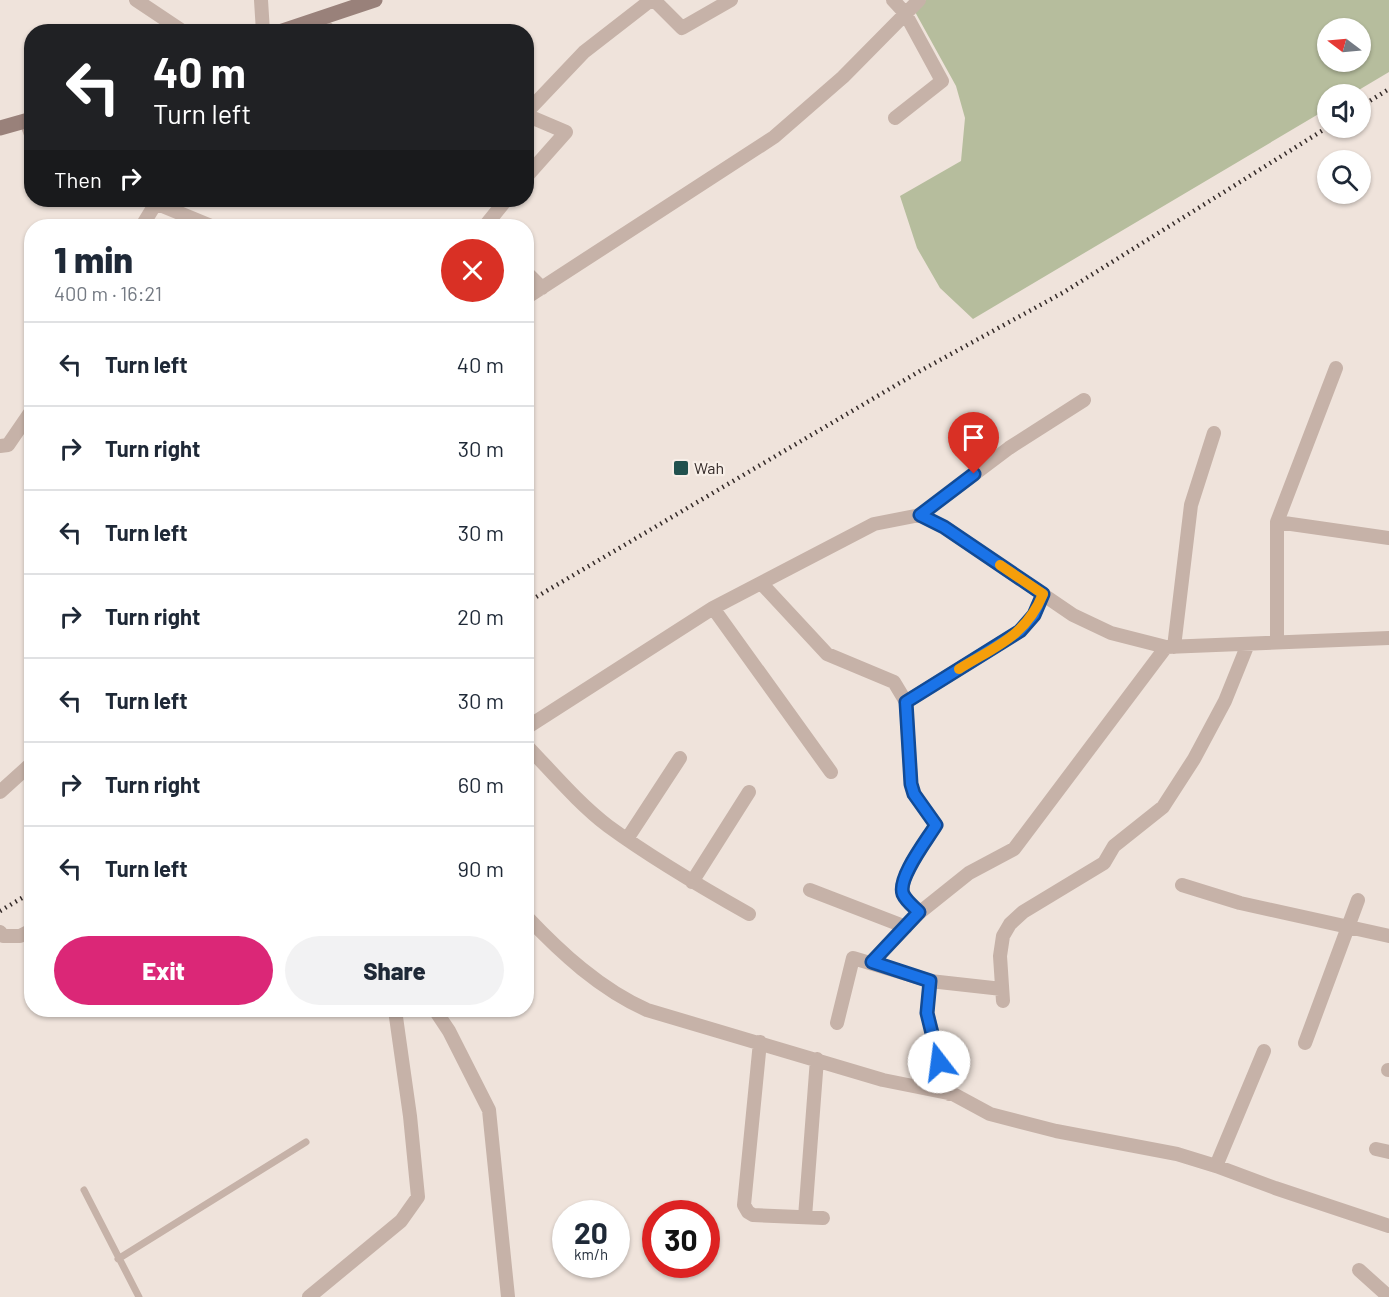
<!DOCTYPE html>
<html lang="en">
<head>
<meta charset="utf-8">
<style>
	body { margin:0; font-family:Barlow,sans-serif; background:#f2f2f3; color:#1f2937; height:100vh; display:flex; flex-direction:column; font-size:22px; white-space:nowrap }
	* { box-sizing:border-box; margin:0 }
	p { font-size:20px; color:#747a83 }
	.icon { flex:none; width:33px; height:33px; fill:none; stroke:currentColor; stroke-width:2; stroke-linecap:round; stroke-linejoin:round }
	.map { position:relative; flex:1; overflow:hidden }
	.panel { position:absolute; left:24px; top:219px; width:510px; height:798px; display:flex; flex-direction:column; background:#fff; border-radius:24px; box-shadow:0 2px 4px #0004 }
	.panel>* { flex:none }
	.hud { position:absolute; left:24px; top:24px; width:510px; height:183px; border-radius:24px; box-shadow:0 2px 4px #0004; background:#202124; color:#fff; overflow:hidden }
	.needle { width:39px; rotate:286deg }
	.fabs { position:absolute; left:1317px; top:18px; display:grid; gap:12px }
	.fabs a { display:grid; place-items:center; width:54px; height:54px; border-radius:50%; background:#fff; box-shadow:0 2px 4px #0004; font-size:30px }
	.speed { position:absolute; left:552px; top:1200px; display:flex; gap:12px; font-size:30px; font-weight:700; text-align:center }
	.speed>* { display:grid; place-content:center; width:78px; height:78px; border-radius:50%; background:#fff; box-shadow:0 2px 4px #0004; line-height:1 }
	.speed small { font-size:15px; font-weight:400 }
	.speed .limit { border:9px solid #d22; background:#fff; color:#111 }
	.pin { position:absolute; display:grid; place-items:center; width:51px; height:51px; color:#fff; margin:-62px -26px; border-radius:50% 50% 50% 0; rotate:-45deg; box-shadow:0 0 6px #0007 }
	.pin .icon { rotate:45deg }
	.me { position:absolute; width:66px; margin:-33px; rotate:345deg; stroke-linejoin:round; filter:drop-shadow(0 0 4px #0008) }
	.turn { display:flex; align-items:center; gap:21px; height:126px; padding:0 30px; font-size:27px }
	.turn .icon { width:78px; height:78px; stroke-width:2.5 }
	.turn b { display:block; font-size:42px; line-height:51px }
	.then { display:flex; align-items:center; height:57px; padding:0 30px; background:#0003; gap:12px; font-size:22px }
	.round { display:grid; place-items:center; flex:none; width:63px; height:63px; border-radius:32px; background:#f2f2f3 }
	.summary { display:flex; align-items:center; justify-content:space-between; height:102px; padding:0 30px }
	h1 { font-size:36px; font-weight:800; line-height:45px }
	.primary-button { display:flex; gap:12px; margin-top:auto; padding:12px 30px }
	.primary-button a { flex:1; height:69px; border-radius:36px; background:#db2777; color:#fff; font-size:24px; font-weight:800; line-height:69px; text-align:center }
	.primary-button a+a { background:#f2f2f3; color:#1f2937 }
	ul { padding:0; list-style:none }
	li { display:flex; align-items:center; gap:18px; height:84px; padding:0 30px; border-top:2px solid #e0e1e3 }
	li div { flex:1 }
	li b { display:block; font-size:22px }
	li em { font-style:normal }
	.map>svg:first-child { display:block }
</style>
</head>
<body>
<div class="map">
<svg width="1389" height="1297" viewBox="0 0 1389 1297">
	<rect width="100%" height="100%" fill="#efe3db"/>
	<path fill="#b6bd9d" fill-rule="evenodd" d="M926 0H1389V72L1352 94H1328L1327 109 973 319 940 288 917 248 900 196 961 161 965 118 956 86 914 10ZM1328 28H1360V62H1328Z"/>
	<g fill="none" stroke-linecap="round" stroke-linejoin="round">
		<path stroke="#c6b2a8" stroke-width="7" d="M84 1190 139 1297
			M118 1259 306 1142"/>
		<path stroke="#c6b2a8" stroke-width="14" d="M136 0 184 32
			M261 0 263 32
			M654 0 682 28 731 0
			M893 0 905 13 942 81 895 118
			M316 21 332 32
			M526 113 584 52 651 0
			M526 115 566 132 526 177
			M26 121 32 137
			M148 200 211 226
			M142 226 156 203
			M485 226 506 200
			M526 272 542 288
			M526 298 774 137 843 77 919 0
			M0 446 8 445 32 410
			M920 515 1009 448 1084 400
			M1277 522 1389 538
			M762 584 827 654 894 682 906 702 911 784 914 794 936 825C927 840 897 878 903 894 906 901 914 907 919 913
			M713 608 831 772
			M1277 642V522L1336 368
			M1174 647 1191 505 1214 433
			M906 702 1020 631 1034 615 1043 594
			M526 728 713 608 874 524 920 515 944 527 1073 615 1111 633 1166 647 1389 638
			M526 745C553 773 578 803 608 826 653 859 701 887 749 914
			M0 792 32 763
			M627 839 680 758
			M692 882 749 792
			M1182 885 1240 903 1389 936
			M810 890 906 927
			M526 916C561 953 600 989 647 1010L883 1080 953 1094 990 1114 1056 1131 1177 1154 1216 1166 1275 1188 1389 1226
			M0 932 3 936H20L32 930
			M872 962 919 913 969 873 1014 849 1166 647
			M930 981 927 1013 949 1094
			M1003 1001 1000 956 1003 936 1010 924 1023 912 1104 863 1114 846 1163 807 1194 759 1225 701 1248 644
			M435 1010 449 1031 489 1110 508 1297
			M837 1023 853 958 930 981 1002 989
			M760 1042 744 1205 748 1212 753 1215 823 1218
			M1305 1043 1358 900
			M1388 1070H1389
			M1376 1149 1389 1152
			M1216 1166 1264 1051
			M805 1217 817 1059
			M1359 1270 1389 1297
			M309 1297 401 1221 418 1197 410 1116 395 1010"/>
		<path stroke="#99817a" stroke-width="15" d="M279 32 375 0
			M0 128 32 119"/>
		<path stroke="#342a28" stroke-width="4.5" stroke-dasharray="1.5 4.5" stroke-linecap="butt" d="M1360 107 1389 89
			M526 603 920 371 1064 292 1328 127
			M0 911 32 892"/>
	</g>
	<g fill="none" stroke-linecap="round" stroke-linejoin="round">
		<g stroke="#114b97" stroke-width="15">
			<path id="route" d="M939 1062 927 1013 930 981 872 962 919 912C914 907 906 901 903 894 897 878 927 840 936 825L914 794 911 784 906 702 1020 631 1034 615 1043 594 944 527 920 515 974 474"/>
		</g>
		<use href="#route" stroke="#1a73e8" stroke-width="10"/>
		<path stroke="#f59e0b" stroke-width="10" d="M959 669C996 646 1026 636 1043 594L1000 565"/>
	</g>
	<rect fill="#21514e" stroke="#f7eee7" stroke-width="2" x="673" y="460" width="16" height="16" rx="3"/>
	<g text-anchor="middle" stroke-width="4.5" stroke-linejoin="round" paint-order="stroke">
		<g font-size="16" fill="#342a28" stroke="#f7eee7" text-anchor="start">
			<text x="694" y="474">Wah</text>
		</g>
	</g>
</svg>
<div class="fabs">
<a><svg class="needle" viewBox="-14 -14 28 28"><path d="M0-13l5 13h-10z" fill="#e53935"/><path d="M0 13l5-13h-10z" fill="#747a83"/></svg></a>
<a><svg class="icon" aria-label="sound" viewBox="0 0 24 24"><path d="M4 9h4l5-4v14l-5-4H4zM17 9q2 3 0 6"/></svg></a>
<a><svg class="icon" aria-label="search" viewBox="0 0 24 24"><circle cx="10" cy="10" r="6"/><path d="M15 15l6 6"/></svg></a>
</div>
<div class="speed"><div>20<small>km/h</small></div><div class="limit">30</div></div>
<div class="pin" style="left:974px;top:474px;background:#d93025"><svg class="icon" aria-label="arrive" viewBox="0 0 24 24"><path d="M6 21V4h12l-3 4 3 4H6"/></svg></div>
<svg class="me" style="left:939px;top:1062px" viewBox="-20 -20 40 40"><circle r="19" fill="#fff"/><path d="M0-13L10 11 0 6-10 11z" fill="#1a73e8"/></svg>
<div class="hud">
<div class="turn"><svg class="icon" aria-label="left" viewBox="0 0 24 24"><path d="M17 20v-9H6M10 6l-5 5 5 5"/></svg><div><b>40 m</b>Turn left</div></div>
<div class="then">Then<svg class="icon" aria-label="right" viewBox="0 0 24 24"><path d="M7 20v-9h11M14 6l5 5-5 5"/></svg></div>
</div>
<section class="panel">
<div class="summary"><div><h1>1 min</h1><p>400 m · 16:21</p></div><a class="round" style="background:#d93025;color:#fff"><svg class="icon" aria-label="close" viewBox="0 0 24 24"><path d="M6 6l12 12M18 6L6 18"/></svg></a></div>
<ul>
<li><svg class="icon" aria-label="left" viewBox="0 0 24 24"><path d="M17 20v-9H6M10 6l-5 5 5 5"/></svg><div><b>Turn left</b></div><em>40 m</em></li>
<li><svg class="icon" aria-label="right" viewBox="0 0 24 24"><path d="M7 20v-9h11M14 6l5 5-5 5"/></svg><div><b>Turn right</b></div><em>30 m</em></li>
<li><svg class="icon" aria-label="left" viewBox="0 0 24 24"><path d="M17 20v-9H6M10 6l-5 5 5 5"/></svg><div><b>Turn left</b></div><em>30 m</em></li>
<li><svg class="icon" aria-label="right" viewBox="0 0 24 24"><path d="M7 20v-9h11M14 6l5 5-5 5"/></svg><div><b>Turn right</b></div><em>20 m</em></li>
<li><svg class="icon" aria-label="left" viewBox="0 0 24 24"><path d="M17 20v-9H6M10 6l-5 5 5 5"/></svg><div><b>Turn left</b></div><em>30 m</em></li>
<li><svg class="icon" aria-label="right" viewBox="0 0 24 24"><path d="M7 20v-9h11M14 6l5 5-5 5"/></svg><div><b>Turn right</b></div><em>60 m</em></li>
<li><svg class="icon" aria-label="left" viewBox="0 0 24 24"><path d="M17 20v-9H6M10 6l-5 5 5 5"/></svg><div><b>Turn left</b></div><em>90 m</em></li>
</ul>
<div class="primary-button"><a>Exit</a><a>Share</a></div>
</section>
</div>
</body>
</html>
